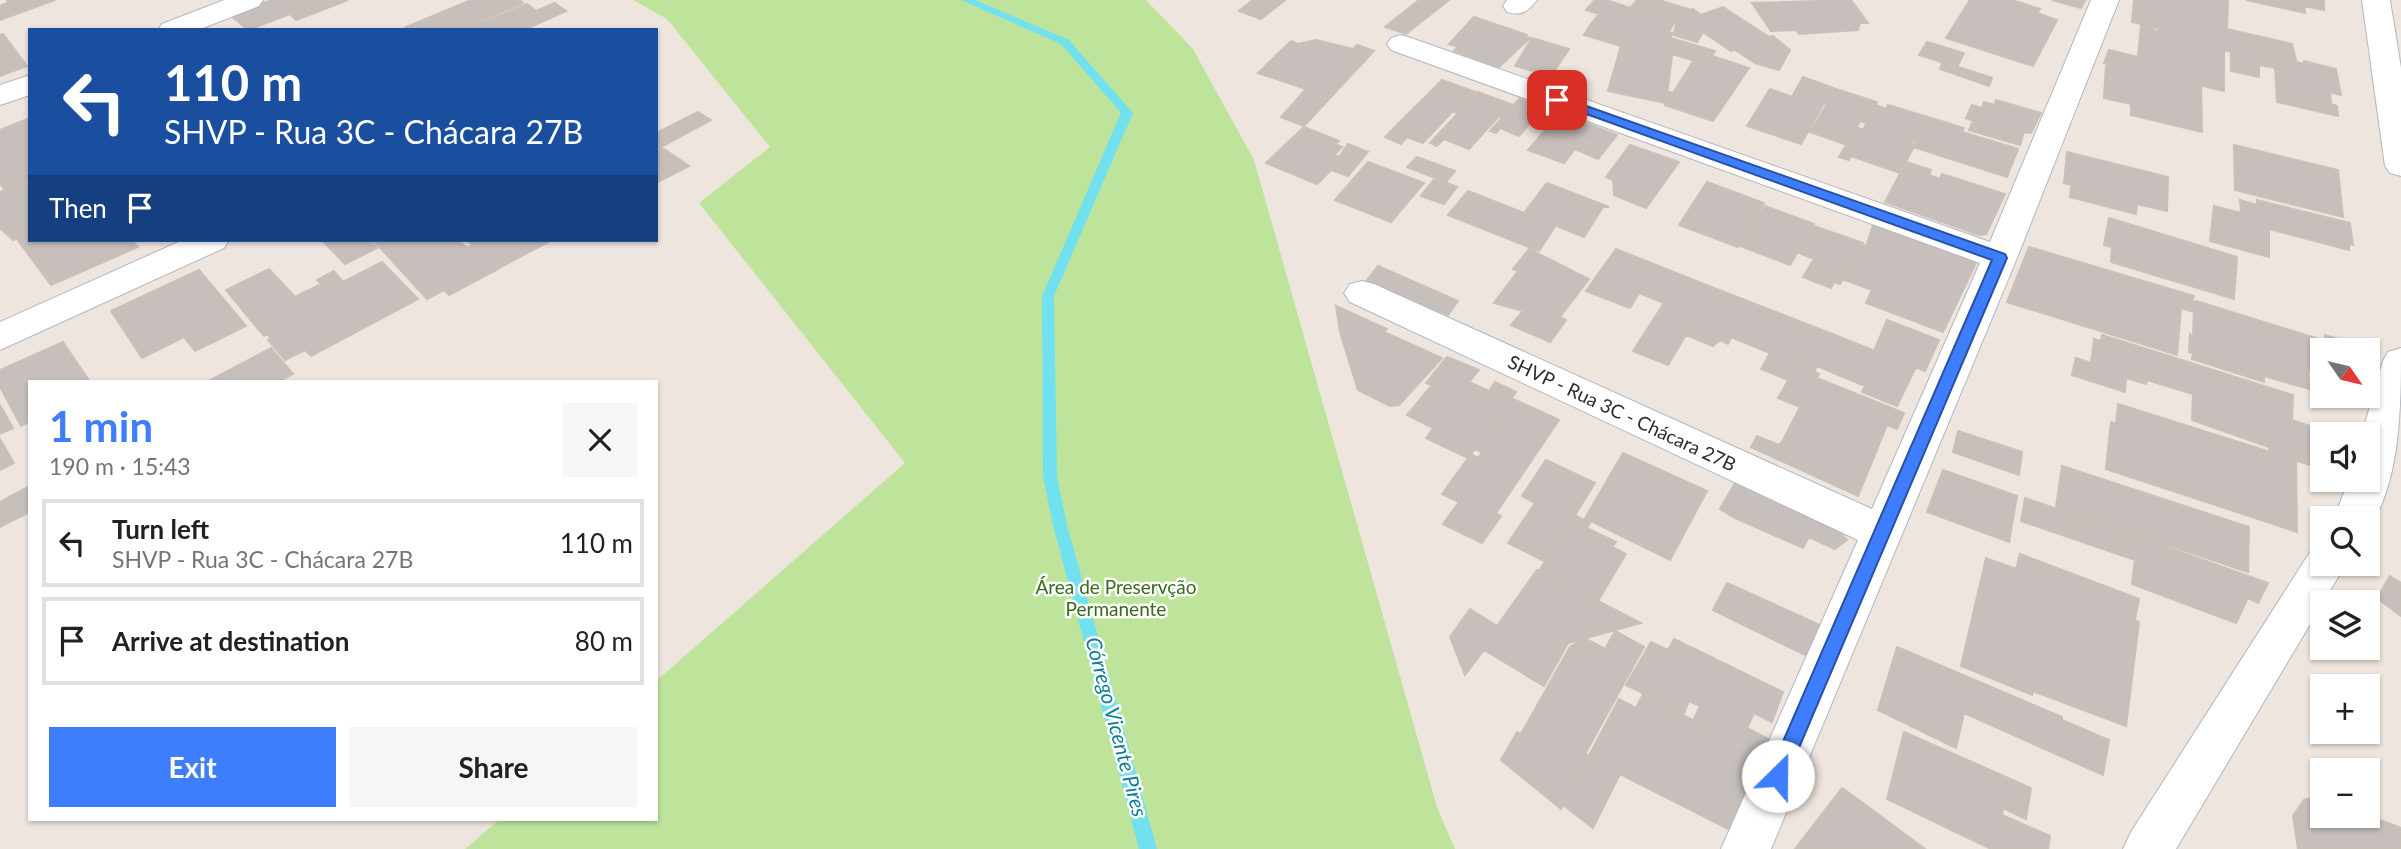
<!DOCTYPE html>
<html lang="en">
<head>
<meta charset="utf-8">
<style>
	body { margin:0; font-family:Lato,sans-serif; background:#f6f6f6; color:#202124; height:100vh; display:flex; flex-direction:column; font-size:26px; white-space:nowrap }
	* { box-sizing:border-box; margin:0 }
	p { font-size:23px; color:#757577 }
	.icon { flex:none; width:38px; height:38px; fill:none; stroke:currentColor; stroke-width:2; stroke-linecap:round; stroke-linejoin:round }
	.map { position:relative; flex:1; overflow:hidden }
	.drawer { position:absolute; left:28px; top:380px; width:630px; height:441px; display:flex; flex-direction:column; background:#fff; border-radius:0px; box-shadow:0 2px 5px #0004 }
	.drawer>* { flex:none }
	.banner { position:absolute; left:28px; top:28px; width:630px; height:214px; border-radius:0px; box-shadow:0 2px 5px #0004; background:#1a4fa0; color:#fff; overflow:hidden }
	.needle { width:46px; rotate:124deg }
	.buttons { position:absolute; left:2310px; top:338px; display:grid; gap:14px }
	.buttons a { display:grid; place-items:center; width:70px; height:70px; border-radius:0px; background:#fff; box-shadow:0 2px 5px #0004; font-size:35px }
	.pin { position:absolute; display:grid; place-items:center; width:60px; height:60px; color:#fff; margin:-30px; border-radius:14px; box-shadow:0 4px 10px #0006 }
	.me { position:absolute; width:77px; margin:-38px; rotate:23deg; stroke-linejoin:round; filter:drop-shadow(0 0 5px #0008) }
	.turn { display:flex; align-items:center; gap:24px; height:147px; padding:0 21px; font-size:32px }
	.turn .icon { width:91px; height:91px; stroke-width:2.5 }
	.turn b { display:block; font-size:49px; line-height:60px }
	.then { display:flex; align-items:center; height:66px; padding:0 21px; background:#0003; gap:14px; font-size:26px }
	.round { display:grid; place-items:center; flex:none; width:74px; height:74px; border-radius:0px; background:#f6f6f6 }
	.head { display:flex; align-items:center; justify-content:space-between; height:119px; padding:0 21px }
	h1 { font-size:42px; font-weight:700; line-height:52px; color:#3e7dfb }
	.primary-button { display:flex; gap:14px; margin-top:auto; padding:14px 21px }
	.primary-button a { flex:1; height:80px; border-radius:0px; background:#3e7dfb; color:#fff; font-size:28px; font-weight:700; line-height:80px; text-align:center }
	.primary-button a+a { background:#f6f6f6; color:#202124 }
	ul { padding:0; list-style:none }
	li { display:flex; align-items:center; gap:21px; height:88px; margin:0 14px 10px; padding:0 7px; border:4px solid #e0e0e0; border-radius:0px }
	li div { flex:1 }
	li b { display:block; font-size:26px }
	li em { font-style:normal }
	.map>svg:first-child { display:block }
</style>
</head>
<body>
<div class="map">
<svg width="2401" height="849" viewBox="0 0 2401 849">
	<rect width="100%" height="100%" fill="#eee5de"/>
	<path fill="#bee49b" d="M633 0H1146L1193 49 1254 160 1437 807 1455 849H465L500 819H656V681L905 463 699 203 770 147 667 19Z"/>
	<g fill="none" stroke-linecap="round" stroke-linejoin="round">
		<path fill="#71e1f0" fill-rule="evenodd" d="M961 0H975L1069 40 1133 113 1054 296 1057 477 1067 525 1157 849H1139L1053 525 1043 477 1042 296 1121 113 1061 44Z"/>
	</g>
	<path fill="#c6bfbb" stroke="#c9c1b8" stroke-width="2" d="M7 0H55L0 20V6L9 2Z
		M272 0H348L296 20 290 14 248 30 230 15Z
		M471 0H520L523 3 459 30 404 28Z
		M1253 0H1285L1261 19 1239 11Z
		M1419 0H1449L1406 34 1385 27Z
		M1595 0H1606L1667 20 1677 16 1669 32 1673 33 1670 38 1674 39 1673 48 1591 24 1599 14 1586 10Z
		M1637 0H1659L1691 10 1667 20 1630 8Z
		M1851 0 1868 23H1860L1858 30 1799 34 1796 30 1771 31 1752 3Z
		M1970 0H2012L2040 9 2037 13 2057 20 2033 66 1946 38Z
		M2052 0H2085L2081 8Z
		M2134 0H2228L2227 29 2292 44 2296 60 2132 22Z
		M2246 0H2324V10L2304 6 2305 13Z
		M555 3 566 11 524 30H464L527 4 536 11Z
		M1723 7 1769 37 1773 36 1790 50 1779 70 1755 63 1735 50 1731 51 1703 32 1697 42 1674 35 1677 16 1693 9 1701 15Z
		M1474 17 1527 35 1525 37 1530 38 1499 67 1454 51 1458 47 1449 44Z
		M1591 24 1673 48 1666 103 1608 91 1621 46 1584 35Z
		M2141 25 2154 28V31L2158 32 2157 28 2231 45V52L2224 50V91L2104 63 2109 50 2138 57Z
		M2141 25 2154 28V31L2158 32 2157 28 2231 45V52L2224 50V91L2104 63 2109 50 2138 57Z
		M3 34 27 66 0 76V35Z
		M1532 38 1569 49 1551 76 1515 66Z
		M1674 39 1715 51 1706 64 1672 54Z
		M1316 40 1357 50 1345 62 1359 67 1304 126 1281 117 1306 89 1258 73 1291 41 1298 44Z
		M1316 40 1357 50 1345 62 1359 67 1304 126 1281 117 1306 89 1258 73 1291 41 1298 44Z
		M1927 42 1964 53 1957 67 1919 55Z
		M1357 45 1374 51 1359 67 1345 62 1357 50 1353 49Z
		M2231 45 2304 64V61L2336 69 2341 95 2330 92 2331 104 2337 106 2338 116 2277 102 2275 68 2259 65V77L2231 71Z
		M1712 56 1749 68 1713 121 1665 105 1667 91 1673 93 1694 60 1706 64Z
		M1943 62 1992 78 1989 86 1940 69Z
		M2106 64 2201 85 2202 132 2131 115V104L2104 98Z
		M1803 77 1836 89 1827 104 1824 103 1801 144 1747 126 1770 89 1792 97Z
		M1442 80 1478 93 1458 113 1422 100Z
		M1836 89 1877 102 1866 123 1860 121 1847 145 1810 132Z
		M1478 92 1513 105 1503 117 1499 116 1469 149 1444 139 1437 146 1430 143Z
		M1519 99 1543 108 1519 136 1500 128 1496 133 1490 131Z
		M1422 100 1453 111 1423 143 1407 137 1401 144 1385 137Z
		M1996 100 2041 113 2031 133 2024 132 2020 145 1969 130 1973 121 1966 118 1972 105 1982 108 1984 102 1995 105Z
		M1876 105 1886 109 1888 105 1928 117 1911 145 1914 146 1900 173 1851 156 1849 160 1839 157 1857 127 1863 130Z
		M698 112 711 120 661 147 689 166 656 183V133Z
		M1559 114 1593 126 1564 163 1528 150Z
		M1559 114 1593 126 1564 163 1528 150Z
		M1928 117 1964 128 1962 132 2018 149 2007 177 1913 147Z
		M30 118V179L5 190 0 183V130Z
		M1593 126 1617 135 1598 159 1575 149Z
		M1304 127 1339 141 1335 144 1342 147 1334 155 1339 157 1348 144 1368 152 1348 176 1331 170 1317 184 1266 163Z
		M1630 145 1679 162 1646 208 1614 195 1613 180 1606 177Z
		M1630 145 1679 162 1646 208 1614 195 1613 180 1606 177Z
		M2234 145 2338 170 2343 217 2235 190Z
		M2067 152 2168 177 2167 211 2137 204 2136 214 2070 197 2071 185 2064 183Z
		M1417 157 1444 167 1455 171 1446 182 1407 167Z
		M1368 162 1424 183 1391 222 1335 200Z
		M1906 162 1931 170 1929 175 1940 179 1942 174 2005 194 1986 234 1979 235 1885 202Z
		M1435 178 1457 187 1444 204 1421 196Z
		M25 181 30 187V233L13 240 0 228V192Z
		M1707 182 1764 203 1738 247 1679 225Z
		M1547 183 1609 207H1603L1584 237 1524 213Z
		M1468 191 1524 213 1556 225 1539 251 1448 215Z
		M2240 200 2257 205V200L2350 223 2353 245 2349 244V250L2269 229V257L2210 241 2214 206 2241 213Z
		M1765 206 1814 224 1790 265 1740 246Z
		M2109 218 2237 257 2234 299 2111 262 2112 247 2104 245Z
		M1873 225 1976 263 1943 332 1866 303 1872 290 1842 279 1862 244 1878 250 1867 244Z
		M1814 226 1863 243 1840 284 1834 282 1831 288 1803 277 1814 259 1799 253Z
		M30 233V240H131L138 247 51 285 17 239Z
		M322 240H369L377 248 345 264Z
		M373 240H458L467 248 473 245 498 269 449 295 444 290 427 299Z
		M467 240H552L499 268Z
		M2029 247 2194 296 2190 311 2181 308 2177 355 2007 302Z
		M1529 249 1589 279 1560 317 1566 320 1550 342 1511 325 1523 311 1494 303 1518 271 1513 269Z
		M1616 249 1714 288 1668 365 1633 351 1664 303 1639 293 1630 308 1586 291Z
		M1616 249 1714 288 1668 365 1633 351 1664 303 1639 293 1630 308 1586 291Z
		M382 262 418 299 311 356 305 350 285 360 268 340 271 339 267 334 264 336 226 290 269 269 295 297 321 284 317 280 334 271 343 282Z
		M1378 266 1458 301 1448 315 1367 280Z
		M1378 266 1458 301 1448 315 1367 280Z
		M199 270 246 326 195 351 184 337 142 358 111 311Z
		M1714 288 1817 328 1788 380 1761 369 1770 353 1731 337 1728 344 1720 340 1713 346 1686 335Z
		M2196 301 2325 341V335L2369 348 2368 353V350H2346L2330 346 2331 350H2322V374L2308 369 2309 389 2264 376V382L2192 359 2193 353 2189 352 2190 334 2193 336 2194 312 2190 311 2192 303Z
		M1336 306 1387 329 1384 332 1442 358 1399 405 1390 406 1358 390 1340 332Z
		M1336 306 1387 329 1384 332 1442 358 1399 405 1390 406 1358 390 1340 332Z
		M1887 320 1939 340 1925 371 1874 351Z
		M1817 328 1916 367 1897 406 1862 392 1865 386 1817 366 1814 372 1797 365Z
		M1817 328 1916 367 1897 406 1862 392 1865 386 1817 366 1814 372 1797 365Z
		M2102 335 2293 395 2292 420 2313 427V466L2269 452V447L2192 420 2193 394 2147 380 2146 384 2126 378 2125 392 2072 375 2076 358 2091 363 2094 339 2101 341Z
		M63 342 90 382H30V421L21 426 0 387V370Z
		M271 348 293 374 278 382H207Z
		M1447 357 1479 370 1469 382 1489 391 1495 382 1516 392 1468 458 1426 438 1433 428 1407 415 1432 385 1426 383Z
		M1797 365 1819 374 1817 378 1904 413 1897 429 1887 425 1858 496 1751 447 1757 436 1779 445 1783 440 1800 407 1778 398Z
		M1797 365 1819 374 1817 378 1904 413 1897 429 1887 425 1858 496 1751 447 1757 436 1779 445 1783 440 1800 407 1778 398Z
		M1511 398 1559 420 1496 513 1501 516 1482 543 1443 524 1459 502 1442 494 1471 454 1478 458 1482 452 1475 449Z
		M1511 398 1559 420 1496 513 1501 516 1482 543 1443 524 1459 502 1442 494 1471 454 1478 458 1482 452 1475 449Z
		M2118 404 2296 460 2297 532 2106 469 2111 422 2116 424Z
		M0 405 13 428 0 434Z
		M1958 431 2022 452 2019 475 1953 452Z
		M0 439 14 463 0 470Z
		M1623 453 1707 491 1670 560 1591 521 1587 528 1616 542 1612 547 1626 554 1598 601 1539 571 1575 515 1584 520Z
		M1546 460 1595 483 1546 562 1508 543 1535 503 1522 496Z
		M2062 466 2249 527 2248 572 2056 507Z
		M1943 470 2017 496 2009 542 1927 512Z
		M1735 483 1835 528 1847 540 1835 549 1809 537 1803 548 1733 517 1720 509Z
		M1735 483 1835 528 1847 540 1835 549 1809 537 1803 548 1733 517 1720 509Z
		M30 486V512L0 527V502Z
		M2025 498 2156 543 2268 583 2258 603 2248 598 2236 623 2132 584 2135 560 2021 521Z
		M2020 554 2139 599 2135 620 2139 622 2126 726 2033 691 2032 695 1961 666 1986 558 2016 569Z
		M1537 570 1641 623 1568 643 1544 686 1484 650 1465 675 1450 637 1470 609 1497 626Z
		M2390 576 2401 583V616L2377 598Z
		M2390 576 2401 583V616L2377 598Z
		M1727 583 1820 625 1807 656 1713 610Z
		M1615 631 1644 647 1585 754 1589 756 1561 809 1501 760 1517 732 1521 734 1570 647 1584 638 1605 649Z
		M1674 639 1783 692 1772 722 1754 713 1747 728 1772 741 1765 758 1693 721 1700 706 1689 701 1684 713 1626 685 1651 642 1668 650Z
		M1897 647 2062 717V720L2109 740 2103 775 1964 713 1956 748 1878 710Z
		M1643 694 1767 759 1734 832 1620 774 1593 828 1563 805 1619 699 1636 708Z
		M1643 694 1767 759 1734 832 1620 774 1593 828 1563 805 1619 699 1636 708Z
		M1904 732 2031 788 2026 819 2003 808 2002 815 2050 836 2048 849H1991L1887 799Z
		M1842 788 1848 792 1925 849H1795Z
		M1842 788 1848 792 1925 849H1795Z
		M2320 796 2322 797V816L2368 815 2401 828V849H2298L2293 816 2304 800Z
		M2320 796 2322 797V816L2368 815 2401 828V849H2298L2293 816 2304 800Z"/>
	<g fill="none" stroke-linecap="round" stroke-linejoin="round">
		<g stroke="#b2b6c0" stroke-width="2">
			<path id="minor" d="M224 0H263L259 6 198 30H158L162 24Z
				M1507 0H1537C1528 12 1522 16 1507 12L1503 6Z
				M2091 0H2119L2017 258 1771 849H1721L1858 540 1350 302 1344 293 1350 284 1362 281 1374 284 1872 509 1980 263 1391 50 1387 44 1391 38 1401 35 1411 38 1990 242Z
				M2362 0H2390L2401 68V176L2390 173 2385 166Z
				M30 75V95L0 105V85Z
				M183 240H229L224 248 0 350V322Z
				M2401 348C2401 404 2401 482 2368 530V518H2334L2349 480H2368V434H2362L2383 361 2388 352Z
				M2322 548V564H2346L2176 849H2123L2131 832 2310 552Z"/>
		</g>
		<use href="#minor" fill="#fff" fill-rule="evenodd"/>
	</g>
	<path fill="#3e7dfb" stroke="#2851a3" stroke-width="2" d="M1553 97H1561L2005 254 2007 258 1787 776 1785 783 1778 785 1771 783 1768 776 1992 260 1553 102Z"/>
	<g text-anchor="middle" stroke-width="5" stroke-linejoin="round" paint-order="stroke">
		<g font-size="19" fill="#2c2c2c" stroke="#fff">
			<text transform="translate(1622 413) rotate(25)" y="7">SHVP - Rua 3C - Chácara 27B</text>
		</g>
		<g font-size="19" fill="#376b1a" stroke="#fff">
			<text x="1116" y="594">Área de Preservção<tspan x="1116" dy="22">Permanente</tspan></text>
		</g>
		<g font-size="21" font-style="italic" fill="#0c7c99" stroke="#fff">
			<text transform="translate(1116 727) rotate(75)" y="7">Córrego Vicente Pires</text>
		</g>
	</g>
</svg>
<div class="buttons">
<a><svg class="needle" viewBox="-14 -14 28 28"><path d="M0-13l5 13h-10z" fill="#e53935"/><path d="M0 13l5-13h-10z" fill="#757577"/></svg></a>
<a><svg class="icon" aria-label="sound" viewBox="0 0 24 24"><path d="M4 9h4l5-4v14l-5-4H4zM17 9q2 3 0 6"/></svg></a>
<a><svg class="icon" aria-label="search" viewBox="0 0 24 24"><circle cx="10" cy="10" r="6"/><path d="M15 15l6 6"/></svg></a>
<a><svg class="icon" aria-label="layers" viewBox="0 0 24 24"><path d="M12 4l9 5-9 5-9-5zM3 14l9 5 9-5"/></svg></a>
<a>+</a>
<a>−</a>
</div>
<div class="pin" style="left:1557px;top:100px;background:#d93025"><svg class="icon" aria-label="arrive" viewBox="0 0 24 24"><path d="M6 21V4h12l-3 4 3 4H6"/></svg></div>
<svg class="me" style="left:1778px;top:776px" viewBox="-20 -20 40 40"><circle r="19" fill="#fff"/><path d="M0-13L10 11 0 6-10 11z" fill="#3e7dfb"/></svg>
<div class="banner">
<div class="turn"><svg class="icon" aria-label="left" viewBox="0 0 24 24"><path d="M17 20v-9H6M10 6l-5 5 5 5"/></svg><div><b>110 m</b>SHVP - Rua 3C - Chácara 27B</div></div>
<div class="then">Then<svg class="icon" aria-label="arrive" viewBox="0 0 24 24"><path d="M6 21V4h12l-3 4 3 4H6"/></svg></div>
</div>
<section class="drawer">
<div class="head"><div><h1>1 min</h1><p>190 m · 15:43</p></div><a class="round"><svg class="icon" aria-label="close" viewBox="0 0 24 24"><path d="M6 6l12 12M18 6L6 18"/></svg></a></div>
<ul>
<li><svg class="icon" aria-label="left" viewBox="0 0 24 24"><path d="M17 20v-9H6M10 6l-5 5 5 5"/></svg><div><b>Turn left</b><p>SHVP - Rua 3C - Chácara 27B</p></div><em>110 m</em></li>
<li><svg class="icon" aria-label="arrive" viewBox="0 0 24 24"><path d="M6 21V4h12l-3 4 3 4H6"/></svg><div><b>Arrive at destination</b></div><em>80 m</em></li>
</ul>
<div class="primary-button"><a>Exit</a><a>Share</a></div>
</section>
</div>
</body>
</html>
